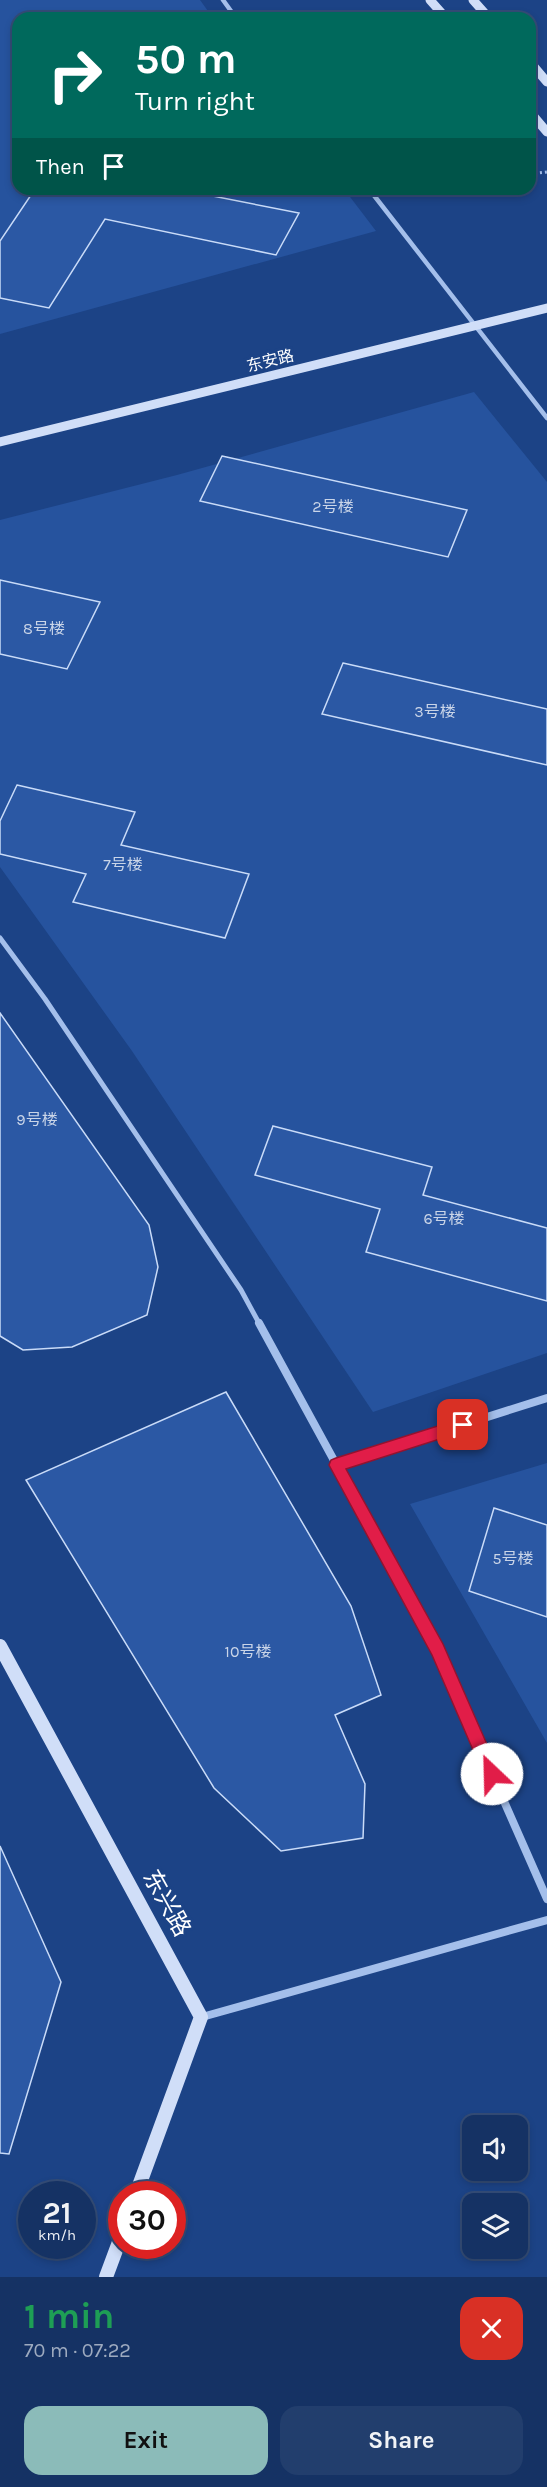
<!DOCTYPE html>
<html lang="en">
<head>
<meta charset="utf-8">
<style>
	body { margin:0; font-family:Karla,"Noto Sans SC",sans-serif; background:#223e6d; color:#f1f3f6; height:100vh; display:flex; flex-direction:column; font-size:22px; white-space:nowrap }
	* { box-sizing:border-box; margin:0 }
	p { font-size:20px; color:#9daabf }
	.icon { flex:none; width:33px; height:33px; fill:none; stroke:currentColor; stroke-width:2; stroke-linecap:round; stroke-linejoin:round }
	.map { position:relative; height:2277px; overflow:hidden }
	.panel { display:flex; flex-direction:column; background:#153264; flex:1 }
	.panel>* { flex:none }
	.banner { position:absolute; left:12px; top:12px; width:524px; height:183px; border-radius:18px; box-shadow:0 3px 9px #0003,0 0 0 2px #344d78; background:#00695c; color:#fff; overflow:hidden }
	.tools { position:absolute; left:462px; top:2115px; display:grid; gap:12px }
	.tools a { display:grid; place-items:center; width:66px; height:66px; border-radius:12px; background:#153264; box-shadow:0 3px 9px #0003,0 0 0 2px #344d78; font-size:30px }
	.speed { position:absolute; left:18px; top:2181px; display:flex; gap:12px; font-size:30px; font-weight:700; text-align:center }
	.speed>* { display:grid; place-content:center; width:78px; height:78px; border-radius:50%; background:#153264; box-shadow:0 3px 9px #0003,0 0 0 2px #344d78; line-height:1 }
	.speed small { font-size:15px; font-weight:400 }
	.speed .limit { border:9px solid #d22; background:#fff; color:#111 }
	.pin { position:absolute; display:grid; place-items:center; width:51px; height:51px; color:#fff; margin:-26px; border-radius:12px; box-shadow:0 3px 9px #0006 }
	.me { position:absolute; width:66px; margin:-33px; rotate:336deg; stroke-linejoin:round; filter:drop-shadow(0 0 4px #0008) }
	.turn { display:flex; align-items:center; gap:21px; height:126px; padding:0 24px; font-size:27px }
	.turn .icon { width:78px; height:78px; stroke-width:2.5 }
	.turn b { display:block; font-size:42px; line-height:51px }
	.then { display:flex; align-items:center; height:57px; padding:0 24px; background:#0003; gap:12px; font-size:22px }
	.round { display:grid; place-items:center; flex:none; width:63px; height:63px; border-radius:18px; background:#223e6d }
	.head { display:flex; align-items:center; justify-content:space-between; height:102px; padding:0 24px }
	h1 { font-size:36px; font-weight:700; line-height:45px; color:#1e9e55 }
	.action { display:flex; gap:12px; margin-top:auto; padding:12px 24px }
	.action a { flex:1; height:69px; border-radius:18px; background:#8bbbb9; color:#111; font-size:24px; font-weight:700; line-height:69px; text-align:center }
	.action a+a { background:#223e6d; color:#f1f3f6 }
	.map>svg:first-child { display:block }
</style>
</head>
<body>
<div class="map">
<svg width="547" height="2277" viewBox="0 0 547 2277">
	<rect width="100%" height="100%" fill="#1c4386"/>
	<path fill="#26539e" d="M0 0H200L213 18H18V189H344L376 231 0 334Z
		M474 392 547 482V1353L373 1412 132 1051 0 867V520L177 475Z
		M547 1463V1743L410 1504Z"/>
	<path fill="#2b58a4" stroke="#c9dbf8" stroke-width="1.5" d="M35 189H177L299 213 276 255 105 219 49 308 0 298V241Z
		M222 456 467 510 448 557 200 501Z
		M0 580 100 602 67 669 0 654Z
		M343 663 547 709V765L322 714Z
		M17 785 135 812 121 845 249 874 225 938 73 902 86 874 0 854V821Z
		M0 1013 149 1225 158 1267 147 1315 72 1347 23 1350 0 1336Z
		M273 1126 432 1167 423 1195 547 1228V1301L366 1252 380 1209 255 1175Z
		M226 1392 351 1606 381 1695 335 1715 365 1784 363 1838 281 1851 214 1788 26 1480Z
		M494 1508 547 1525V1617L469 1591Z
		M0 1846 61 1982 9 2154 0 2153Z"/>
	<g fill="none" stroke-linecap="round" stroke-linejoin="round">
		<path stroke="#a4bfeb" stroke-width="3" stroke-dasharray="2 3" stroke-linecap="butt" d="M530 174 547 172"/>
		<path stroke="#a4bfeb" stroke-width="4.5" d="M223 0 236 18
			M369 189 547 418"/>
		<path stroke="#a4bfeb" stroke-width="5" d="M0 938 45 999 241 1290 260 1325"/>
		<path stroke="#a4bfeb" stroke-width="8" d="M259 1323 437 1649 547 1899
			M336 1465 547 1398
			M202 2017 547 1920"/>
		<path stroke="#d0def8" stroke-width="9" d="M430 0 446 18
			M473 0 489 18
			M530 62 547 82
			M530 112 547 132
			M0 442 547 308"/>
		<path stroke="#d0def8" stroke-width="14" d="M0 1646 201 2017 136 2194
			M106 2277 122 2234"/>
	</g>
	<path fill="#e11d48" stroke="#92132f" stroke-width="1.5" d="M463 1418 468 1420 470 1425 468 1430 346 1469 443 1644 500 1774 498 1780 492 1783 486 1780 432 1655 329 1465 331 1460 336 1458Z"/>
	<g text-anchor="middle" stroke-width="6" stroke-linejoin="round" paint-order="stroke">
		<g font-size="16" fill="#fff" stroke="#1c4386">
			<text transform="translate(270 360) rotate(-14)" y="6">东安路</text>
		</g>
		<g font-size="16" fill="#cad5e8">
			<text x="333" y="512">2号楼</text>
			<text x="44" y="634">8号楼</text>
			<text x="435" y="717">3号楼</text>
			<text x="123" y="870">7号楼</text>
			<text x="37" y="1125">9号楼</text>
			<text x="444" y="1224">6号楼</text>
			<text x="513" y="1564">5号楼</text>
			<text x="248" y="1657">10号楼</text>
		</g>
		<g font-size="24" fill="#fff" stroke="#1c4386">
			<text transform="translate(167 1903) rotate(61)" y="8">东兴路</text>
		</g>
	</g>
</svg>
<div class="tools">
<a><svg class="icon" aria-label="sound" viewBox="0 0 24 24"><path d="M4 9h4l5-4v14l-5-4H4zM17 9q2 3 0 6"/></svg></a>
<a><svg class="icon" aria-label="layers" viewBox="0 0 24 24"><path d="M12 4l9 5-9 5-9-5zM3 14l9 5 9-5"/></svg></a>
</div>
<div class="speed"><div>21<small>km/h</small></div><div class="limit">30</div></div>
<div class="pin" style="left:463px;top:1425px;background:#d93025"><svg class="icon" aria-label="arrive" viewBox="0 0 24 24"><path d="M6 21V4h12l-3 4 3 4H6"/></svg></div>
<svg class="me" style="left:492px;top:1774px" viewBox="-20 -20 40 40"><circle r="19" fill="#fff"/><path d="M0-13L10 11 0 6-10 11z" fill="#e11d48"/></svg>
<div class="banner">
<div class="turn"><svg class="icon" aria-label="right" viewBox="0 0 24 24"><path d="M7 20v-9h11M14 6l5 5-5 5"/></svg><div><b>50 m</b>Turn right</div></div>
<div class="then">Then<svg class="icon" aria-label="arrive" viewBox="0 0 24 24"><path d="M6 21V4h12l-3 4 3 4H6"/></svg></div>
</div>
</div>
<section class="panel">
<div class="head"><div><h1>1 min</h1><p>70 m · 07:22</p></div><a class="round" style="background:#d93025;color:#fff"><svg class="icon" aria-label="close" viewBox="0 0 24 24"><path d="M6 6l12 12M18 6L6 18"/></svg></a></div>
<div class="action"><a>Exit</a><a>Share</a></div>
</section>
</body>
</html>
